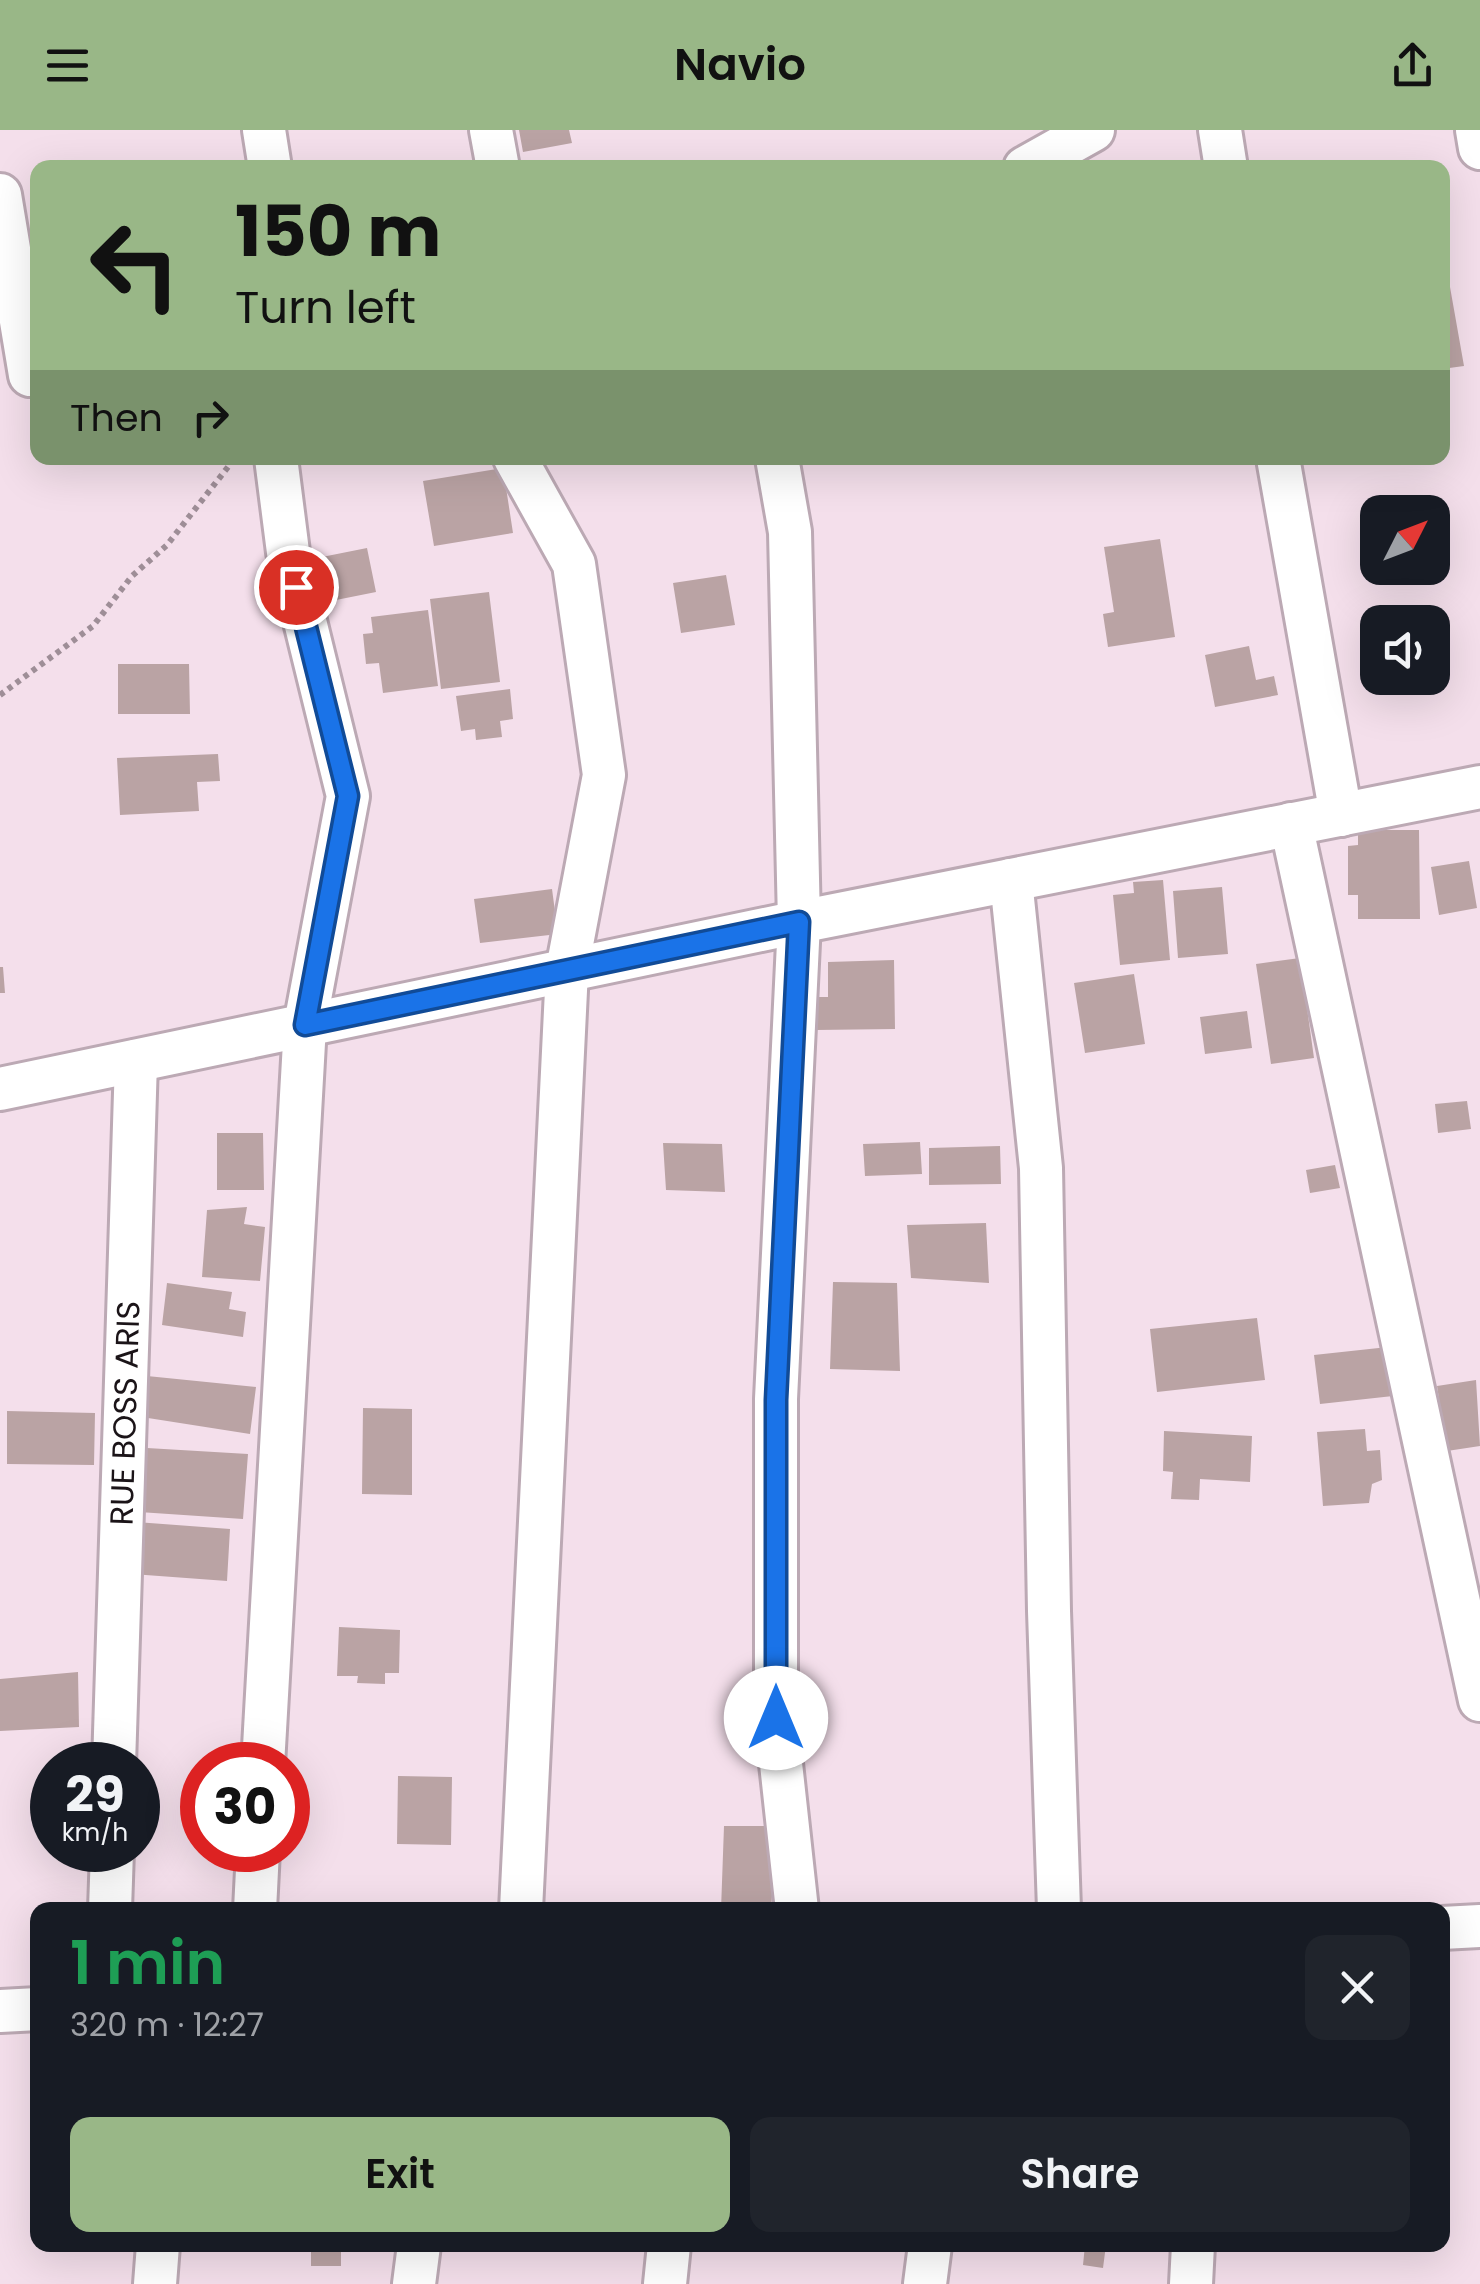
<!DOCTYPE html>
<html lang="en">
<head>
<meta charset="utf-8">
<style>
	body { margin:0; font-family:Poppins,sans-serif; background:#20242c; color:#f1f3f6; height:100vh; display:flex; flex-direction:column; font-size:38px; white-space:nowrap }
	* { box-sizing:border-box; margin:0 }
	p { font-size:32px; color:#9ea1a6 }
	.icon { flex:none; width:55px; height:55px; fill:none; stroke:currentColor; stroke-width:2; stroke-linecap:round; stroke-linejoin:round }
	.map { position:relative; flex:1; overflow:hidden }
	.drawer { position:absolute; left:30px; top:1772px; width:1420px; height:350px; display:flex; flex-direction:column; background:#171b24; border-radius:20px; box-shadow:0 10px 40px #0002 }
	.drawer>* { flex:none }
	.banner { position:absolute; left:30px; top:30px; width:1420px; height:305px; border-radius:20px; box-shadow:0 10px 40px #0002; background:#99b787; color:#111; overflow:hidden }
	.needle { width:65px; rotate:48deg }
	.controls { position:absolute; left:1360px; top:365px; display:grid; gap:20px }
	.controls a { display:grid; place-items:center; width:90px; height:90px; border-radius:20px; background:#171b24; box-shadow:0 10px 40px #0002; font-size:50px }
	.speed { position:absolute; left:30px; top:1612px; display:flex; gap:20px; font-size:50px; font-weight:700; text-align:center }
	.speed>* { display:grid; place-content:center; width:130px; height:130px; border-radius:50%; background:#171b24; box-shadow:0 10px 40px #0002; line-height:1 }
	.speed small { font-size:25px; font-weight:400 }
	.speed .limit { border:15px solid #d22; background:#fff; color:#111 }
	.pin { position:absolute; display:grid; place-items:center; width:85px; height:85px; color:#fff; margin:-42px; border:5px solid #fff; border-radius:50%; box-shadow:0 2px 10px #0007 }
	.me { position:absolute; width:110px; margin:-55px; rotate:0deg; stroke-linejoin:round; filter:drop-shadow(0 0 8px #0008) }
	.turn { display:flex; align-items:center; gap:35px; height:210px; padding:0 40px; font-size:45px }
	.turn .icon { width:130px; height:130px; stroke-width:2.5 }
	.turn b { display:block; font-size:70px; line-height:85px }
	.then { display:flex; align-items:center; height:95px; padding:0 40px; background:#0003; gap:20px; font-size:38px }
	.round { display:grid; place-items:center; flex:none; width:105px; height:105px; border-radius:20px; background:#20242c }
	.summary { display:flex; align-items:center; justify-content:space-between; height:170px; padding:0 40px }
	h1 { font-size:60px; font-weight:600; line-height:75px; color:#1e9e55 }
	.button { display:flex; gap:20px; margin-top:auto; padding:20px 40px }
	.button a { flex:1; height:115px; border-radius:20px; background:#99b787; color:#111; font-size:40px; font-weight:600; line-height:115px; text-align:center }
	.button a+a { background:#20242c; color:#f1f3f6 }
	header { display:flex; justify-content:space-between; align-items:center; height:130px; padding:0 40px; background:#99b787; color:#111; font-size:45px; font-weight:600 }
	.map>svg:first-child { display:block }
</style>
</head>
<body>
<header><svg class="icon" aria-label="menu" viewBox="0 0 24 24"><path d="M4 6h16M4 12h16M4 18h16"/></svg>Navio<svg class="icon" aria-label="share" viewBox="0 0 24 24"><path d="M12 15V3M7 8l5-5 5 5M5 13v7h14v-7"/></svg></header>
<div class="map">
<svg width="1480" height="2154" viewBox="0 0 1480 2154">
	<rect width="100%" height="100%" fill="#f4dfeb"/>
	<path fill="#baa3a4" d="M519 0H569L572 13 523 22Z
		M1450 157 1464 236 1442 239V158Z
		M503 338 513 403 434 416 423 351Z
		M1160 409 1175 507 1108 517 1103 484 1114 482 1104 417Z
		M367 418 376 462 321 473 312 429Z
		M726 445 735 495 681 503 673 453Z
		M489 462 500 552 441 559 430 469Z
		M428 480 438 556 383 563 379 533 366 534 363 504 373 503 371 487Z
		M1249 516 1256 550 1274 546 1278 565 1215 577 1205 525Z
		M118 534H189L190 584H118Z
		M510 559 513 589 500 591 502 607 476 610 475 599 461 601 456 566Z
		M218 624 220 651 197 652 199 681 120 685 117 628Z
		M1358 700H1419L1420 789H1358V765H1348V716L1358 715Z
		M1469 731 1477 778 1439 785 1431 737Z
		M1163 750 1170 830 1120 835 1113 765 1134 763 1133 752Z
		M1222 757 1228 824 1178 828 1173 761Z
		M552 759 558 804 480 813 474 769Z
		M1300 828 1314 928 1271 934 1256 834Z
		M894 830 895 899 816 900 815 867H828V832Z
		M0 837H3L5 863H0Z
		M1134 844 1145 914 1085 923 1074 853Z
		M1247 881 1252 918 1205 924 1200 887Z
		M1467 971 1471 999 1438 1003 1435 974Z
		M217 1003H263L264 1060H217Z
		M920 1012 922 1044 865 1046 863 1014Z
		M663 1013 722 1014 725 1062 666 1060Z
		M1000 1016 1001 1054 929 1055V1018Z
		M1335 1035 1340 1058 1310 1063 1306 1040Z
		M247 1077 244 1094 265 1097 260 1151 202 1147 207 1080Z
		M986 1093 989 1153 911 1148 907 1095Z
		M833 1152 897 1153 900 1241 830 1239Z
		M167 1153 232 1162 229 1179 246 1182 243 1207 162 1195Z
		M1257 1188 1265 1250 1157 1262 1150 1199Z
		M1388 1217 1393 1266 1320 1274 1314 1225Z
		M147 1246 256 1257 250 1304 148 1288Z
		M1476 1250 1480 1316 1447 1321 1437 1256Z
		M363 1278 412 1279V1365L362 1364Z
		M7 1281 95 1283 94 1335 7 1334Z
		M1365 1299 1367 1321 1380 1320 1382 1350 1372 1354 1369 1373 1323 1376 1317 1302Z
		M1164 1301 1252 1306 1250 1352 1200 1349 1199 1370 1171 1369 1173 1342 1163 1341Z
		M147 1318 248 1324 243 1389 139 1382Z
		M136 1392 230 1399 227 1451 132 1444Z
		M339 1497 400 1500 399 1543H385V1554L357 1553 358 1546H337Z
		M78 1542 79 1597 0 1601V1549Z
		M398 1646 452 1647 451 1715 397 1714Z
		M724 1696H777L771 1780H721Z
		M311 2115H341V2136H311Z
		M1085 2115H1106L1103 2138 1083 2135Z"/>
	<g fill="none" stroke-linecap="round" stroke-linejoin="round">
		<g stroke="#bca9b4" stroke-width="48">
			<g id="minor">
				<path d="M264 0 270 38"/>
				<path d="M491 0 498 38"/>
				<path d="M1220 0 1226 38"/>
				<path d="M1477 0 1480 18"/>
				<path d="M1025 38 1093 0"/>
				<path d="M0 65 30 245"/>
				<path d="M515 328 574 434 604 645 567 840 521 1780"/>
				<path d="M777 328 790 402 799 792 776 1269V1588L797 1780"/>
				<path d="M1278 328 1341 685"/>
				<path d="M1291 694 1480 1570"/>
				<path d="M1011 750 1041 1038 1049 1481 1059 1780"/>
				<path d="M0 959 799 792 1480 657"/>
				<path id="s1" d="M114 1635 136 931"/>
				<path d="M263 1635 305 895 348 666 288 422 276 328"/>
				<path d="M110 1780 112 1720"/>
				<path d="M255 1780 258 1720"/>
				<path d="M1442 1798 1480 1796"/>
				<path d="M0 1881 38 1879"/>
				<path d="M155 2154 158 2115"/>
				<path d="M414 2154 419 2115"/>
				<path d="M665 2154 669 2115"/>
				<path d="M925 2154 930 2115"/>
				<path d="M1191 2154 1193 2115"/>
			</g>
		</g>
		<path stroke="#9e8e97" stroke-width="6" stroke-dasharray="5 5" stroke-linecap="butt" d="M0 565 93 496 132 446 167 415 235 328"/>
		<use href="#minor" stroke="#fff" stroke-width="42"/>
	</g>
	<g fill="none" stroke-linecap="round" stroke-linejoin="round">
		<g stroke="#114b97" stroke-width="25">
			<path id="route" d="M296 457 348 666 305 895 799 792 776 1270V1588"/>
		</g>
		<use href="#route" stroke="#1a73e8" stroke-width="18"/>
	</g>
	<g text-anchor="middle" stroke-width="8" stroke-linejoin="round" paint-order="stroke">
		<g font-size="32" fill="#1b1418" stroke="#fff">
			<text dy="11" stroke="none"><textPath href="#s1" startOffset="352">RUE BOSS ARIS</textPath></text>
		</g>
	</g>
</svg>
<div class="controls">
<a><svg class="needle" viewBox="-14 -14 28 28"><path d="M0-13l5 13h-10z" fill="#e53935"/><path d="M0 13l5-13h-10z" fill="#9ea1a6"/></svg></a>
<a><svg class="icon" aria-label="sound" viewBox="0 0 24 24"><path d="M4 9h4l5-4v14l-5-4H4zM17 9q2 3 0 6"/></svg></a>
</div>
<div class="speed"><div>29<small>km/h</small></div><div class="limit">30</div></div>
<div class="pin" style="left:296px;top:457px;background:#d93025"><svg class="icon" aria-label="arrive" viewBox="0 0 24 24"><path d="M6 21V4h12l-3 4 3 4H6"/></svg></div>
<svg class="me" style="left:776px;top:1588px" viewBox="-20 -20 40 40"><circle r="19" fill="#fff"/><path d="M0-13L10 11 0 6-10 11z" fill="#1a73e8"/></svg>
<div class="banner">
<div class="turn"><svg class="icon" aria-label="left" viewBox="0 0 24 24"><path d="M17 20v-9H6M10 6l-5 5 5 5"/></svg><div><b>150 m</b>Turn left</div></div>
<div class="then">Then<svg class="icon" aria-label="right" viewBox="0 0 24 24"><path d="M7 20v-9h11M14 6l5 5-5 5"/></svg></div>
</div>
<section class="drawer">
<div class="summary"><div><h1>1 min</h1><p>320 m · 12:27</p></div><a class="round"><svg class="icon" aria-label="close" viewBox="0 0 24 24"><path d="M6 6l12 12M18 6L6 18"/></svg></a></div>
<div class="button"><a>Exit</a><a>Share</a></div>
</section>
</div>
</body>
</html>
